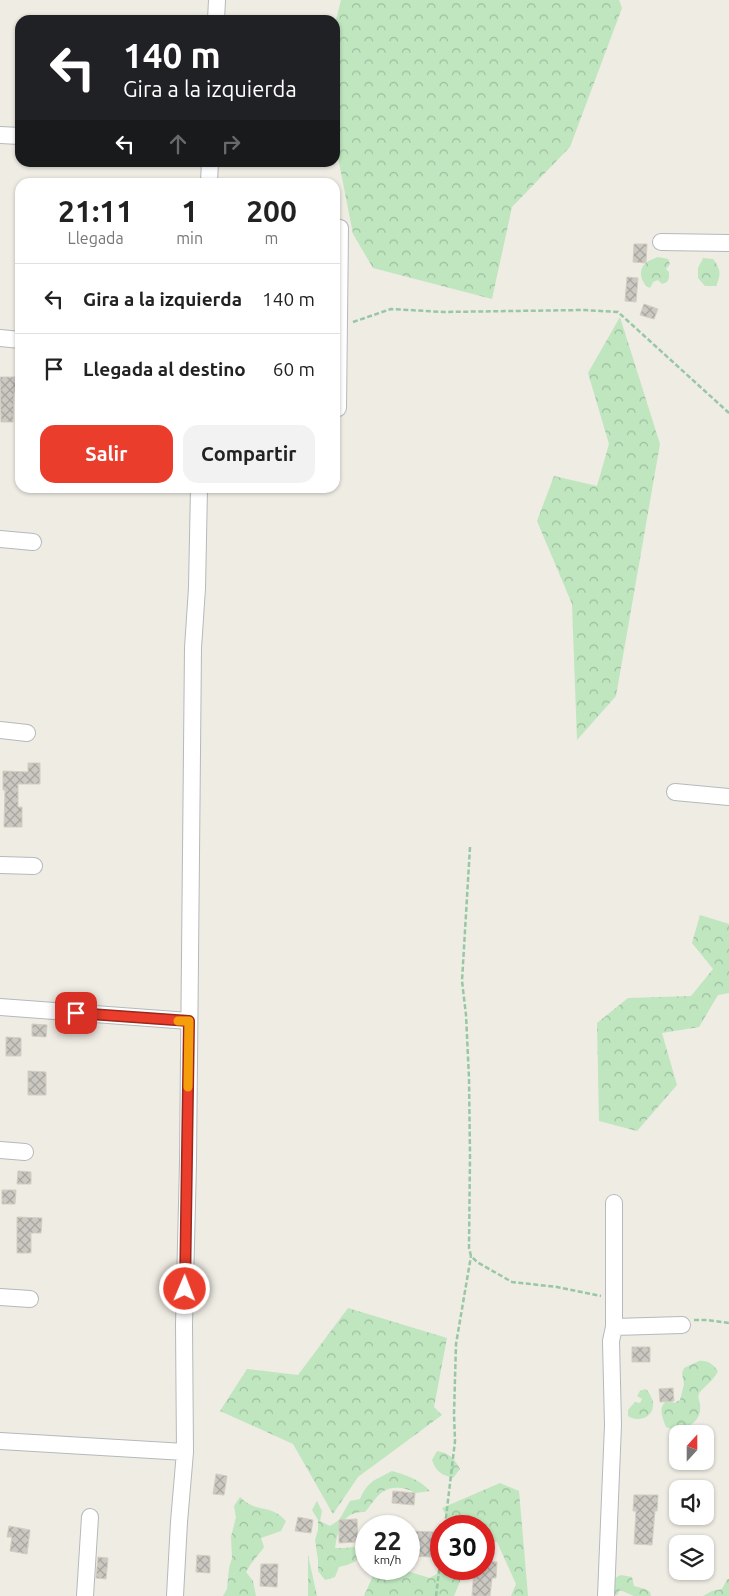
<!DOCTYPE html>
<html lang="es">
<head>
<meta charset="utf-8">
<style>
	body { margin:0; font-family:Ubuntu,sans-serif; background:#f2f2f2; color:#222; height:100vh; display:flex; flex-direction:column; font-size:19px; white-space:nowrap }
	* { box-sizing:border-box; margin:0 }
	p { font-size:16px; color:#767676 }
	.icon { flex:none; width:28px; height:28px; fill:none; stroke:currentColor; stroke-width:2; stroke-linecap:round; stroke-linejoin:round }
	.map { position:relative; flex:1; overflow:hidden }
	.panel { position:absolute; left:15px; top:178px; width:325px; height:315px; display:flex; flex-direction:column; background:#fff; border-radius:15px; box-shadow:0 1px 4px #0004 }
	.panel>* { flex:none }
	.hud { position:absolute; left:15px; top:15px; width:325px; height:152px; border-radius:15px; box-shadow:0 1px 4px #0004; background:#202124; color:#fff; overflow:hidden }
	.needle { width:32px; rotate:21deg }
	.fabs { position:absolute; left:669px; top:1425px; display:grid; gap:10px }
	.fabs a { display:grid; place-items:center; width:45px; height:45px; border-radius:10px; background:#fff; box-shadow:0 1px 4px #0004; font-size:25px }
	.speed { position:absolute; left:355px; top:1515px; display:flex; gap:10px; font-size:25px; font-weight:700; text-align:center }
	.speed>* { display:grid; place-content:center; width:65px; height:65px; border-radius:50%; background:#fff; box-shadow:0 1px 4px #0004; line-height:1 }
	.speed small { font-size:12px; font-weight:400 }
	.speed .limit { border:8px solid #d22; background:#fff; color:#111 }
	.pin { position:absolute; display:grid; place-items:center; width:42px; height:42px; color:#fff; margin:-21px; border-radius:10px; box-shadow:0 2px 8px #0006 }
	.me { position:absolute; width:55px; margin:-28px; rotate:1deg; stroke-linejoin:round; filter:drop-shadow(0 0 4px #0008) }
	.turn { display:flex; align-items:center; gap:18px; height:105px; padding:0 25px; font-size:22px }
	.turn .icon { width:65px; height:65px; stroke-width:2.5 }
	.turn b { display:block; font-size:35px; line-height:42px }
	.lanes { display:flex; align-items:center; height:48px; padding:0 25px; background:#0003; justify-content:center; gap:25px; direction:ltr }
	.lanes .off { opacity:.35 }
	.eta { display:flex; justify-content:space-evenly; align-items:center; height:85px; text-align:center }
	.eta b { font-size:30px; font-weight:600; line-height:35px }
	.cta { display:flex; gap:10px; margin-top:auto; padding:10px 25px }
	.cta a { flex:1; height:58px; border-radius:15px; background:#eb3d2b; color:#fff; font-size:20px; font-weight:600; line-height:58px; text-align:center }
	.cta a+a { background:#f2f2f2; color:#222 }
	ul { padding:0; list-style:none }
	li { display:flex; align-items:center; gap:15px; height:70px; padding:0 25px; border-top:1px solid #e0e0e0 }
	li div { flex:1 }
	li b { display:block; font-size:19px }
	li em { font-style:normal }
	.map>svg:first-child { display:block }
</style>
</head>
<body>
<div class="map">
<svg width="729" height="1596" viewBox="0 0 729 1596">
	<defs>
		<pattern id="forest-crowns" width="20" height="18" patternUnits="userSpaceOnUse" patternTransform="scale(1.25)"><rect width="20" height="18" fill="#bfe6bf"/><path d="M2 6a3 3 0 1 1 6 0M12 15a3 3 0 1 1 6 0" fill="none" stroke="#9ebe9f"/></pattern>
		<pattern id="building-cross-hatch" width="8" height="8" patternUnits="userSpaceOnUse" patternTransform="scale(1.25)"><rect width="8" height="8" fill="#cbc8c2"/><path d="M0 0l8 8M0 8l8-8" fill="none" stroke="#a8a6a1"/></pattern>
	</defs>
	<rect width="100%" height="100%" fill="#eeece3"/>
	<path fill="url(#forest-crowns)" d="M341 0H619L622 8 570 147 512 207 492 299 373 268 353 234 335 142V24Z
		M658 257 668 259 670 264 666 269 669 272V278L667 282 662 284 658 280 653 282 650 288C641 284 637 270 646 263 649 260 654 259 658 257Z
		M703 258 713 259C721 269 721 275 716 286H705L698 278V268Z
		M620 317 660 444 616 696 577 740 572 604 537 521 554 476 597 486 609 444 588 373Z
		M700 915 729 924V993L718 995 699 1027 662 1033 677 1085 637 1131 599 1121 597 1023 628 998 691 996 713 969 692 943Z
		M348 1308 447 1338 434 1407 442 1415 358 1477 333 1514 293 1444 220 1411 247 1369 298 1375Z
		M699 1361C707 1360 713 1364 718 1371 714 1380 706 1385 700 1392 697 1396 699 1399 700 1404 702 1420 690 1427 677 1431L666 1427C662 1417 657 1405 669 1400L674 1403 680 1400 684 1384 682 1373 684 1368Z
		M645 1389 648 1391C650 1395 654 1401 653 1406 652 1419 636 1422 628 1416V1410L635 1402 640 1403 642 1399 637 1396 640 1391Z
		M437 1451C449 1453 454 1458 460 1469L453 1478C442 1475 436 1472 432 1460Z
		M392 1471C408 1476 419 1479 430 1491L415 1493C406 1487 390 1485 381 1493 375 1498 370 1506 365 1512 343 1511 338 1528 335 1548 350 1548 363 1549 366 1532 366 1537 368 1544 366 1549 363 1560 349 1565 339 1567L335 1577 325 1580 318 1571V1560L315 1540 318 1530V1520L312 1510 317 1501 322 1511 320 1521 330 1526 339 1520 350 1501 360 1499C368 1480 376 1480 392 1471Z
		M500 1483 519 1491 528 1596H511L516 1584 497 1542 484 1538V1526H452L442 1508Z
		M240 1497C257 1514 270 1503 286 1521L281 1531 261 1538 264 1547C258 1556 251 1562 246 1572L253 1581 256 1596H223L227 1589 229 1568 232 1558 231 1537 236 1517 234 1506Z
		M383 1516 394 1517 400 1526H369L372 1520Z
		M308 1555 317 1596H308Z
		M376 1569H400L430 1578 445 1569H465L454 1596H364Z
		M621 1575 632 1577 634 1586 645 1589 650 1592 651 1596H634L620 1590 617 1595 610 1596C612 1587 611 1578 621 1575Z
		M727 1579H729V1596H703L712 1591 722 1589Z"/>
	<path fill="url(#building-cross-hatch)" stroke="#d3cec1" d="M634 244H647L646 263 633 262Z
		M627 277 638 278 636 302 625 301Z
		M644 304 658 309 654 319 640 315Z
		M0 377H20V392H14L13 422H1Z
		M28 763H40V784H18V807H22V827H4L5 790H3V771L28 772Z
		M32 1024 47 1025 46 1037 32 1036Z
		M6 1037 21 1038V1056H6Z
		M28 1071 46 1072V1095H28Z
		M18 1171 31 1172V1184H17Z
		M2 1190H16L15 1204H2Z
		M17 1217 42 1218 41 1233H31V1253H17Z
		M632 1347H650V1362H632Z
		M673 1388 674 1401 660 1402 659 1389Z
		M216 1474 227 1476 224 1495 213 1494Z
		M393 1491 415 1493 414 1505 392 1503Z
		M634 1495H658L657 1511H655L652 1545 634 1544 636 1511H633Z
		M298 1517 313 1520 311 1533 295 1531Z
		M357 1519 358 1542 339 1543V1520Z
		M9 1526 30 1530 27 1554 10 1551 12 1537H7Z
		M413 1531 434 1532 432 1557 409 1556V1546H413Z
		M197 1555 210 1556V1573L196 1572Z
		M98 1557 108 1558 106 1579 96 1578Z
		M484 1561 497 1562 496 1578H492L490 1596H472L474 1569H484Z
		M261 1564H278L277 1587 260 1586Z"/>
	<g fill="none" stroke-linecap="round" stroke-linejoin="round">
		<g stroke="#b5b9bd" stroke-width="18">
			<path id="minor" d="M216 20 217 0
				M0 135 20 136
				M209 182 210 162
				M335 227 340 228 338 408
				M661 242 729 243
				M0 338 20 340
				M0 539 33 542
				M0 730 27 733
				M675 792 729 797
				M0 865 34 866
				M0 1007 189 1021
				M0 1150 25 1152
				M0 1297 30 1299
				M614 1327 682 1325
				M0 1441 185 1452
				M85 1596 90 1517
				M175 1596 179 1522 185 1452 184 1325 188 1163 193 648 197 588 199 488
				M606 1596 613 1425 611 1341 614 1327V1203"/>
		</g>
		<path stroke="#98c7a6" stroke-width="2.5" stroke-dasharray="5 2.5" stroke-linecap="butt" d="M353 322 391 309 444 312 583 310 618 312 729 413
			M470 847 462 981 466 1015 469 1078 470 1155 469 1248 471 1256 477 1262 512 1282 557 1287 601 1296
			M694 1320H707L729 1323
			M445 1526 455 1441 454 1414 456 1344 471 1256
			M436 1596 441 1555"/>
		<use href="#minor" stroke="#fff" stroke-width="16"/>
	</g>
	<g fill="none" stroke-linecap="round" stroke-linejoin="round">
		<g stroke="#99281c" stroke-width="12">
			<path id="route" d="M76 1013 189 1021 185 1289"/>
		</g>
		<use href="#route" stroke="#eb3d2b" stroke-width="9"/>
		<path stroke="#f59e0b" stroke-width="9" d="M178 1021H189L188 1087"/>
	</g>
</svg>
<div class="fabs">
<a><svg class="needle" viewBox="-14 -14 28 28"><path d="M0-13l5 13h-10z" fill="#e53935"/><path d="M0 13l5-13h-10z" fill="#767676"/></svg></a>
<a><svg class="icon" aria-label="sound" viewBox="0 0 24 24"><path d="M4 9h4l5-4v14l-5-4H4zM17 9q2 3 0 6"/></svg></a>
<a><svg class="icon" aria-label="layers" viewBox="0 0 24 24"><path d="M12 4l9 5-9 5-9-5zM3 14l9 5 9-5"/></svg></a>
</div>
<div class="speed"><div>22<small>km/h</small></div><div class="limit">30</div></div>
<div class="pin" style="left:76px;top:1013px;background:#d93025"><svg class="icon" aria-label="arrive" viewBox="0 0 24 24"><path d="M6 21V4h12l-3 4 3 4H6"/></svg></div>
<svg class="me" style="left:185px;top:1289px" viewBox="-20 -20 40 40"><circle r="17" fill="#eb3d2b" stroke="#fff" stroke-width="3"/><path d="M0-11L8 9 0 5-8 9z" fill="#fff"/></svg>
<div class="hud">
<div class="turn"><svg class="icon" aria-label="left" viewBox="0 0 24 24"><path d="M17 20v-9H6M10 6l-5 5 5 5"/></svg><div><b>140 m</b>Gira a la izquierda</div></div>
<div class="lanes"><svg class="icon" aria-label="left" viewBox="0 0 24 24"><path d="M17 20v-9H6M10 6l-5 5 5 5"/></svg><svg class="icon off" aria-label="ahead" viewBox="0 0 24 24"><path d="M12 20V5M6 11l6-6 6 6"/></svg><svg class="icon off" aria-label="right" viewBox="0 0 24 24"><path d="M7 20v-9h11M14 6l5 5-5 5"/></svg></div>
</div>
<section class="panel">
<div class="eta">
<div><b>21:11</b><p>Llegada</p></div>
<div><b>1</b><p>min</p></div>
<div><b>200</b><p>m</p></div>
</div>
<ul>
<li><svg class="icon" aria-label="left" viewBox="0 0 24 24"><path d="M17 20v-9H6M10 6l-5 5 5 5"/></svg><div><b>Gira a la izquierda</b></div><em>140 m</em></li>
<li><svg class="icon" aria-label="arrive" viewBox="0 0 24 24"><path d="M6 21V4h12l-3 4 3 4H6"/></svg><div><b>Llegada al destino</b></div><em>60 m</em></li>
</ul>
<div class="cta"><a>Salir</a><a>Compartir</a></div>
</section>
</div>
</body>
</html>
